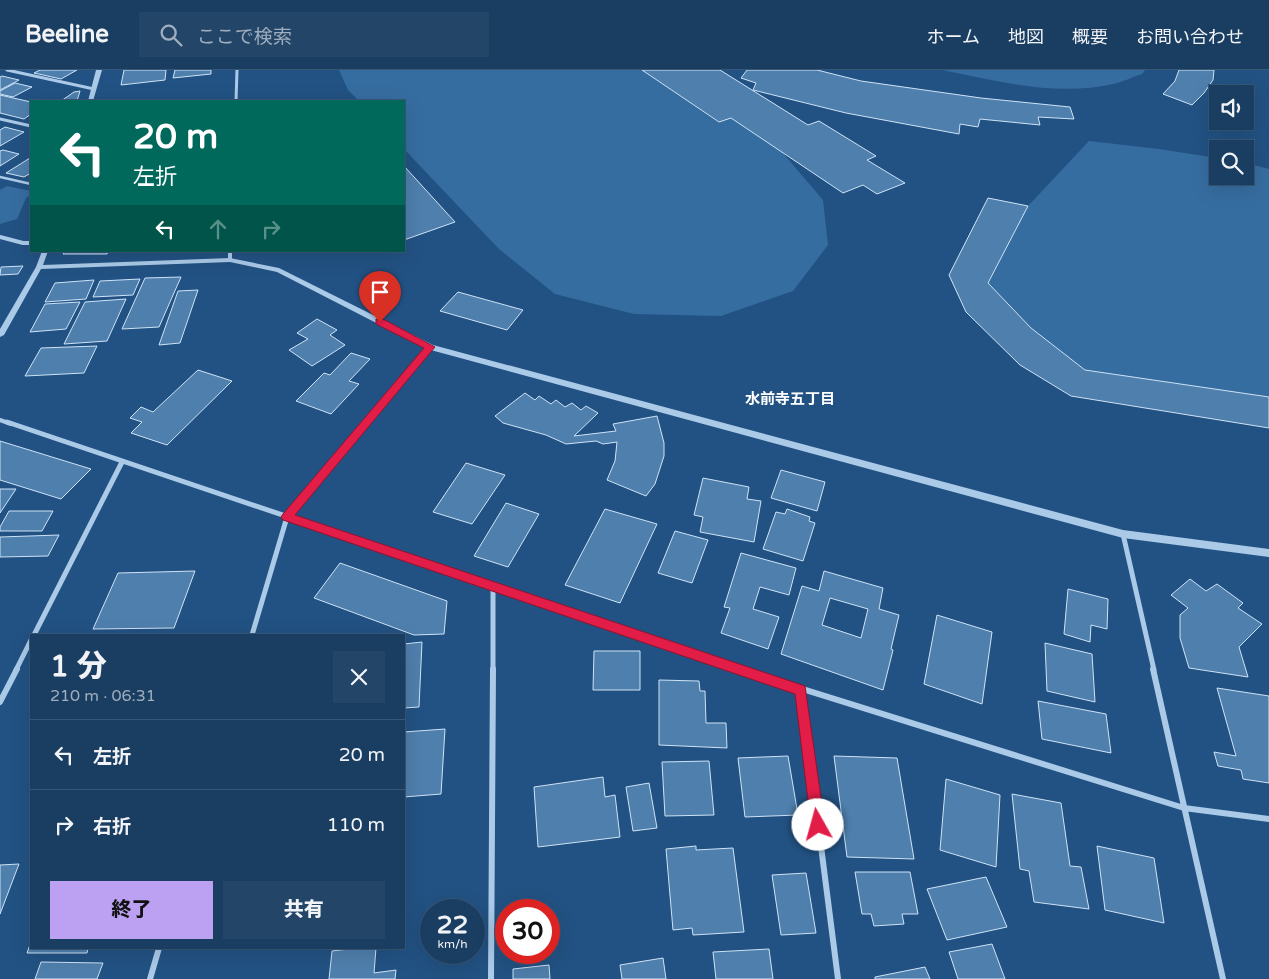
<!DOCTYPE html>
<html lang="ja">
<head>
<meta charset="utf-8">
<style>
	body { margin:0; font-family:"Varela Round","Noto Sans JP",sans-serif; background:#234568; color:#f1f3f6; height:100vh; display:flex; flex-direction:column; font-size:19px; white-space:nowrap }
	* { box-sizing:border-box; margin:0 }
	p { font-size:16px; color:#9faebe }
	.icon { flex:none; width:28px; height:28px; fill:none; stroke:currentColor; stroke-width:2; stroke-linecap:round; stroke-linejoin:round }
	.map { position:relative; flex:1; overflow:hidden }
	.panel { position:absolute; left:30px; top:564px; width:375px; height:315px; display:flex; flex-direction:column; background:#1a3e62; border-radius:0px; box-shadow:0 5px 20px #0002,0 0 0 1px #385777 }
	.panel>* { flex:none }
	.guide { position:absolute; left:30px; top:30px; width:375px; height:152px; border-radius:0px; box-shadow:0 5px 20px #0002,0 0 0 1px #385777; background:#00695c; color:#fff; overflow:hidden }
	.fabs { position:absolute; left:1209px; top:15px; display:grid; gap:10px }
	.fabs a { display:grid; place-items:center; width:45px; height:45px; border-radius:0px; background:#1a3e62; box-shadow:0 5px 20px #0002,0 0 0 1px #385777; font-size:25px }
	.speed { position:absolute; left:420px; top:829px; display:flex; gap:10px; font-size:25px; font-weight:700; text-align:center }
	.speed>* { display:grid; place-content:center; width:65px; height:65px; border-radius:50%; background:#1a3e62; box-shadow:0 5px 20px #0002,0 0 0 1px #385777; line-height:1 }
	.speed small { font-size:12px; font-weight:400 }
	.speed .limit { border:8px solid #d22; background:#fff; color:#111 }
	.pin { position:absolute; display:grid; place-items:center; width:42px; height:42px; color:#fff; margin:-51px -21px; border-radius:50% 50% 50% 0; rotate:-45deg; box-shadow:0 0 5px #0007 }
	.pin .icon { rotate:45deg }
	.me { position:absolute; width:55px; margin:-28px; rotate:353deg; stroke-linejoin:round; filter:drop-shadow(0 0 4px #0008) }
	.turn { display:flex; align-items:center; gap:18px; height:105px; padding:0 20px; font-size:22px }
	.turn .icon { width:65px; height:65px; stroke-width:2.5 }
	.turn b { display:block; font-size:35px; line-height:42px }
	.lanes { display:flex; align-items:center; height:48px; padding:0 20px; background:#0003; justify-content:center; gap:25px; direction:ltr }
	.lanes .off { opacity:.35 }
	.round { display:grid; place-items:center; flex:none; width:52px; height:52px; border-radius:0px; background:#234568 }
	.summary { display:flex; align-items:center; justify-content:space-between; height:85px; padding:0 20px }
	h1 { font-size:30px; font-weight:800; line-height:38px }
	.cta { display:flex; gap:10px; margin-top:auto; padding:10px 20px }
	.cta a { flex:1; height:58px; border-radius:0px; background:#bca0f2; color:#111; font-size:20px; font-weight:800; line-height:58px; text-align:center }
	.cta a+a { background:#234568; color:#f1f3f6 }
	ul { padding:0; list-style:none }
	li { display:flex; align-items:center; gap:15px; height:70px; padding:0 20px; border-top:1px solid #385777 }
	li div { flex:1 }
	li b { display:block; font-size:19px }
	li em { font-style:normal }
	header { display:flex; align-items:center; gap:30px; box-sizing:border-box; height:70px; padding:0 25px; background:#1a3e62; border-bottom:1px solid #385777 }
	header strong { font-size:24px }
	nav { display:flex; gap:28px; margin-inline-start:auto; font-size:18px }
	.search { width:350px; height:45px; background:#234568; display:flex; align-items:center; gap:12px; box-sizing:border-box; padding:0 18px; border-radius:0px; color:#9faebe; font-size:19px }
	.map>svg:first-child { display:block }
</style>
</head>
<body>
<header>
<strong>Beeline</strong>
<div class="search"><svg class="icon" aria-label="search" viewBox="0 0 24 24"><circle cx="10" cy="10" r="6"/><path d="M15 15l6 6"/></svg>ここで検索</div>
<nav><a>ホーム</a><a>地図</a><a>概要</a><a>お問い合わせ</a></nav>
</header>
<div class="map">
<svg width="1269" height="909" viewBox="0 0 1269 909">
	<rect width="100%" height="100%" fill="#225283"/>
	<path fill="#366da0" d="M339 0H642L718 52 731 48 782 82 823 130 828 175 793 221 721 246 634 244 555 224 499 179 404 79V31H359L348 20Z
		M942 0H1145L1142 4C1132 7 1123 12 1113 14 1056 27 997 11 942 0Z
		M1089 71 1159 79 1217 88 1218 106H1245V93L1269 99V327L1085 300 1031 258 988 213 1028 136Z
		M7 116 31 121V124L26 128 17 149 0 154V120Z"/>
	<path fill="#4f7fad" stroke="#cee3f6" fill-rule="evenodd" d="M40 0H77L61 9 34 3Z
		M124 0H166L165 10 121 15Z
		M175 0H211V4L173 8Z
		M642 0H720L808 55 819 51 876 86 867 90 905 113 877 124 863 115 843 123 731 48 719 52Z
		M747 0H817L861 11 981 28 1070 37 1074 49 1038 47 1040 55 980 49 978 57 960 54 959 64 846 43 753 20 756 13 741 8Z
		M1179 0H1214L1213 10 1204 23 1192 35 1163 24 1175 11Z
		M2 6 19 10 0 20V7Z
		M15 13 32 17 13 27 0 24V21Z
		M80 21 77 31H61L74 22Z
		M0 25 31 32V44L24 49 0 43Z
		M5 57 24 62 0 76V60Z
		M3 80 19 84 0 96V81Z
		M30 88H31V103L24 107 6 103Z
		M404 96 455 152 404 170Z
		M988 128 1028 136 988 213 1031 258 1085 300 1269 327V358L1071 326 1020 295 966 242 949 205Z
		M65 181H109L107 184H63Z
		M23 196 18 204 0 205 1 197Z
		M181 207 159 257 122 259 145 208Z
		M140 209 133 225 93 227 100 211Z
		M94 210 86 229 45 232 55 213Z
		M198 220 180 273 159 275 178 221Z
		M458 222 523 240 507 260 440 241Z
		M126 229 107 271 64 274 85 232Z
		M80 232 66 259 30 262 45 234Z
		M317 249 337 260 330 265 345 275 312 296 289 280 308 269 297 263Z
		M97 276 84 303 25 306 41 278Z
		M351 283 370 289 349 311 359 314 331 344 296 331 324 303 330 305Z
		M198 300 232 311 167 375 131 363 142 352 130 348 141 337 153 342Z
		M525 323 535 330 539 326 551 334 556 330 565 337 572 333 581 340 586 336 598 343 574 366 616 361 613 354 657 346 664 373V386L655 414 646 426 607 410 615 391 617 372 603 374 596 371 566 374 546 365 503 353 495 346Z
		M0 371 91 399 61 429 0 410Z
		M466 393 505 405 472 454 433 442Z
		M781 400 825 412 817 441 771 428Z
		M703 408 749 417 747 429 761 431 754 472 700 462 703 447 694 445Z
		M0 419H16L0 443Z
		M506 433 539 444 508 497 474 486Z
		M605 439 657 454 620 533 565 515Z
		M787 439 810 447 809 451 815 453 803 491 763 479 776 442 785 444Z
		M9 441H53L42 461H0V457Z
		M675 461 708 470 692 513 658 503Z
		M59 465 48 486 0 487V467Z
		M741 483 796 498 789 525 760 517 753 539 779 547 768 579 721 563 730 538 724 537Z
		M340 493 447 531 444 564 414 565 314 528Z
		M195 501 174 558 93 559 118 503Z
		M824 501 883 518 879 539 899 545 891 579 893 580 883 620 781 584 802 516 819 521ZM830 528 868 539 861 568 822 555Z
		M1190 509 1206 521 1217 514 1243 533 1238 538 1262 554 1239 577 1248 607 1189 598 1180 568V545L1188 538 1171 525Z
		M1068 519 1108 529 1107 559 1091 555 1090 572 1064 564Z
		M937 545 992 562 982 634 924 614Z
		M422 572 419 637 404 638V574Z
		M1045 573 1092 584 1095 632 1047 621Z
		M594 581H640V620H593Z
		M659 610 699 611 700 621H705L706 653H726L727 678 659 675Z
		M1217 618 1269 626V713L1243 709 1241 700 1218 696 1214 682 1236 686Z
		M1038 631 1106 644 1111 683 1042 669Z
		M445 659 441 724 404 727V662Z
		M788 686 798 745 745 747 738 688Z
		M834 686 897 688 914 789 847 787Z
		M709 691 714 745 665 746 662 692Z
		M603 707 605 727 615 725 620 767 538 777 534 717Z
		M946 709 1000 725 996 797 940 780Z
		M649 713 657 758 633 761 626 717Z
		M1012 724 1061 733 1070 796 1081 797 1089 839 1034 832 1029 801 1020 799Z
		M696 776V780L733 778 744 862 693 865 692 858 673 860 666 779Z
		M1097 776 1154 788 1164 853 1105 840Z
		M19 794 0 844V795Z
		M855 802H910L918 844H902L904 854 874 856 871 844H862Z
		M806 803 816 863 781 865 772 805Z
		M986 807 1007 857 947 870 927 819Z
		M31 872V878H88L87 883H27Z
		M992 874 1005 909H958L949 882Z
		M357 878H376L374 903 396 900 395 909H329L332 881Z
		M769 879 773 909H716L713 882Z
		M663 888 666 909H622L620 895Z
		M41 892 103 893 97 909H35Z
		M549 895 550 909H513V899Z
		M925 897 930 909H875V907Z"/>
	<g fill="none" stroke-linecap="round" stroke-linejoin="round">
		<path stroke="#aacae8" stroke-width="2.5" d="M0 107 31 114"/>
		<path stroke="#aacae8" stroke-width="3" d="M7 0 94 19
			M236 31 237 0
			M0 49 31 56"/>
		<path stroke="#aacae8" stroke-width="4" d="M0 167 23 173H31
			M230 181V190
			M0 350 11 354
			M366 354 430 277"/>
		<path stroke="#aacae8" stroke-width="5" d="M7 352 742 600
			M1123 464 1154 600
			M34 565 122 392
			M252 565 287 447 367 352
			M16 600 31 570
			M493 600V518"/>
		<path stroke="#aacae8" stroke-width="6" d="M738 599 1184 738 1269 749
			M1153 599 1223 909
			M801 620 838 909
			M0 632 17 599
			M150 909 159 878
			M491 909 493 599"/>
		<path fill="#aacae8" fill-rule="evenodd" d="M96 0H102L93 31H88Z
			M42 181H48L43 195 230 188 279 198 433 275 1123 460 1269 479V487L1123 468 427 279 277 202 230 192 41 199 4 265 0 267V259L36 197Z"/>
	</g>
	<path fill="#e11d48" stroke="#92132f" d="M376 249H383L435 277 295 445 805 616 825 755 823 760 818 762 813 760 811 755 795 624 283 450 281 447 283 444 424 278 376 254Z"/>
	<g text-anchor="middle" stroke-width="5" stroke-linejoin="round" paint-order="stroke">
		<g font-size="15" font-weight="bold" fill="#fff" stroke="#225283">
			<text x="790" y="334">水前寺五丁目</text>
		</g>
	</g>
</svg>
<div class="fabs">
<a><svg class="icon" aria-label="sound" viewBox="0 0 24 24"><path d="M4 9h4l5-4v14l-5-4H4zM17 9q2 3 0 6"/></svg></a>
<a><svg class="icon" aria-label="search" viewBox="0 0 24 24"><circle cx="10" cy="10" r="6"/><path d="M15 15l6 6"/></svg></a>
</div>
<div class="speed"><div>22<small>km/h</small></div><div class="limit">30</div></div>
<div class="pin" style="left:380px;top:252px;background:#d93025"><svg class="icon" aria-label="arrive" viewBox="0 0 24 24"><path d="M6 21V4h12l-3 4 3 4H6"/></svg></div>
<svg class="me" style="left:818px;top:755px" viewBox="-20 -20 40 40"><circle r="19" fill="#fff"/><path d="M0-13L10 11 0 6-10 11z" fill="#e11d48"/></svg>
<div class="guide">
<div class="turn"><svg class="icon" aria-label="left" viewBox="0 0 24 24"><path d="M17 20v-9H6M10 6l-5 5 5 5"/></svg><div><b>20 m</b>左折</div></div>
<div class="lanes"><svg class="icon" aria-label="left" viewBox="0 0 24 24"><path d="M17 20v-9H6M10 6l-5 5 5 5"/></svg><svg class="icon off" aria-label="ahead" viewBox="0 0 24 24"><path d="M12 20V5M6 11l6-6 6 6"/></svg><svg class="icon off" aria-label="right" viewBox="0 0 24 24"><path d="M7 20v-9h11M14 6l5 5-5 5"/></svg></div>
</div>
<section class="panel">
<div class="summary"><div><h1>1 分</h1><p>210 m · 06:31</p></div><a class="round"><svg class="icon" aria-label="close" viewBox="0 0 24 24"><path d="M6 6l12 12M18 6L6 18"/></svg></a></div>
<ul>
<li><svg class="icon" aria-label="left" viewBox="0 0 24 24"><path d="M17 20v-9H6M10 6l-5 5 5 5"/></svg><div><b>左折</b></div><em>20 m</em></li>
<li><svg class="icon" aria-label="right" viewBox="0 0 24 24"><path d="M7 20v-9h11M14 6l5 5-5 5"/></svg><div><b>右折</b></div><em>110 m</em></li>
</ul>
<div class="cta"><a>終了</a><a>共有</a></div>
</section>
</div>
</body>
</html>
